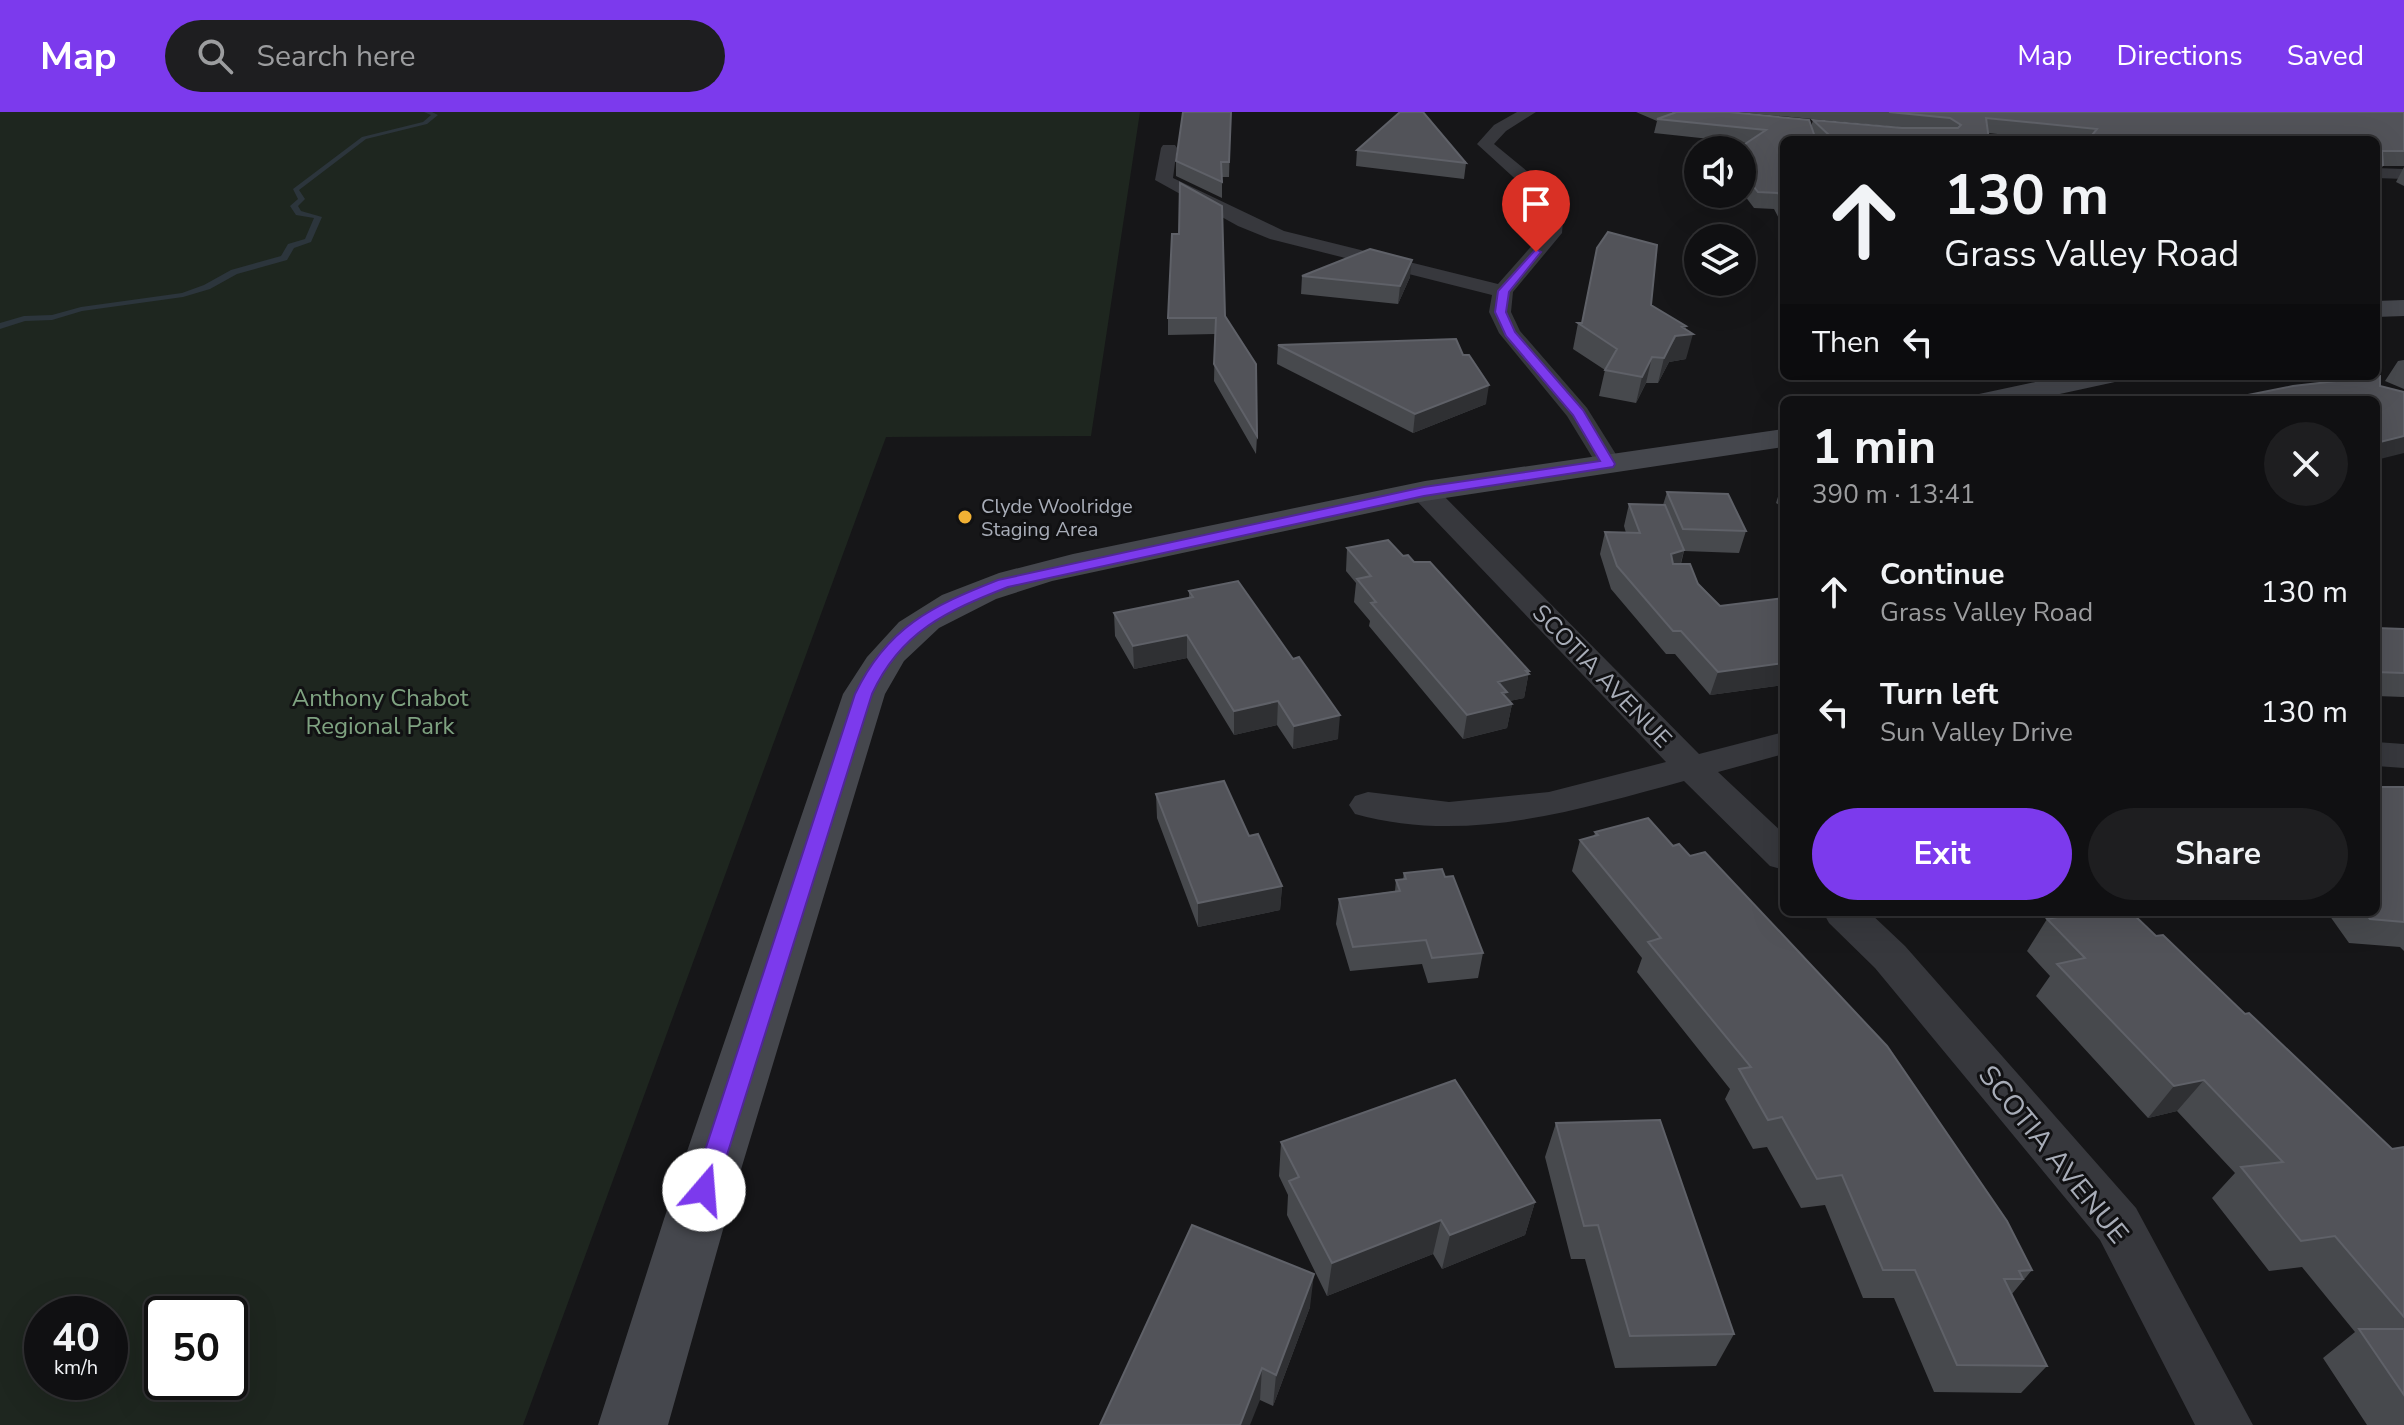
<!DOCTYPE html>
<html lang="en">
<head>
<meta charset="utf-8">
<style>
	body { margin:0; font-family:"Nunito Sans",sans-serif; background:#1e1e20; color:#f1f3f6; height:100vh; display:flex; flex-direction:column; font-size:30px; white-space:nowrap }
	* { box-sizing:border-box; margin:0 }
	p { font-size:26px; color:#9c9d9f }
	.icon { flex:none; width:44px; height:44px; fill:none; stroke:currentColor; stroke-width:2; stroke-linecap:round; stroke-linejoin:round }
	.map { position:relative; flex:1; overflow:hidden }
	.side { position:absolute; left:1780px; top:284px; width:600px; height:520px; display:flex; flex-direction:column; background:#101012; border-radius:12px; box-shadow:0 8px 32px #0002,0 0 0 2px #303032 }
	.side>* { flex:none }
	.banner { position:absolute; left:1780px; top:24px; width:600px; height:244px; border-radius:12px; box-shadow:0 8px 32px #0002,0 0 0 2px #303032; background:#101012; color:#f1f3f6; overflow:hidden }
	.controls { position:absolute; left:1684px; top:24px; display:grid; gap:16px }
	.controls a { display:grid; place-items:center; width:72px; height:72px; border-radius:50%; background:#101012; box-shadow:0 8px 32px #0002,0 0 0 2px #303032; font-size:40px }
	.speed { position:absolute; left:24px; top:1184px; display:flex; gap:16px; font-size:40px; font-weight:700; text-align:center }
	.speed>* { display:grid; place-content:center; width:104px; height:104px; border-radius:50%; background:#101012; box-shadow:0 8px 32px #0002,0 0 0 2px #303032; line-height:1 }
	.speed small { font-size:20px; font-weight:400 }
	.speed .limit { border:4px solid #111; border-radius:12px; background:#fff; color:#111 }
	.pin { position:absolute; display:grid; place-items:center; width:68px; height:68px; color:#fff; margin:-82px -34px; border-radius:50% 50% 50% 0; rotate:-45deg; box-shadow:0 0 8px #0007 }
	.pin .icon { rotate:45deg }
	.me { position:absolute; width:88px; margin:-44px; rotate:18deg; stroke-linejoin:round; filter:drop-shadow(0 0 6px #0008) }
	.turn { display:flex; align-items:center; gap:28px; height:168px; padding:0 32px; font-size:36px }
	.turn .icon { width:104px; height:104px; stroke-width:2.5 }
	.turn b { display:block; font-size:56px; line-height:68px }
	.then { display:flex; align-items:center; height:76px; padding:0 32px; background:#0003; gap:16px; font-size:30px }
	.round { display:grid; place-items:center; flex:none; width:84px; height:84px; border-radius:42px; background:#1e1e20 }
	.head { display:flex; align-items:center; justify-content:space-between; height:136px; padding:0 32px }
	h1 { font-size:48px; font-weight:700; line-height:60px }
	.primary-button { display:flex; gap:16px; margin-top:auto; padding:16px 32px }
	.primary-button a { flex:1; height:92px; border-radius:48px; background:#7c3aed; color:#fff; font-size:32px; font-weight:700; line-height:92px; text-align:center }
	.primary-button a+a { background:#1e1e20; color:#f1f3f6 }
	ul { padding:0; list-style:none }
	li { display:flex; align-items:center; gap:24px; height:120px; padding:0 32px }
	li div { flex:1 }
	li b { display:block; font-size:30px }
	li em { font-style:normal }
	header { display:flex; align-items:center; gap:48px; box-sizing:border-box; height:112px; padding:0 40px; background:#7c3aed; color:#fff }
	header strong { font-size:38px }
	nav { display:flex; gap:44px; margin-inline-start:auto; font-size:28px }
	.search { width:560px; height:72px; background:#1e1e20; display:flex; align-items:center; gap:20px; box-sizing:border-box; padding:0 28px; border-radius:44px; color:#9c9d9f; font-size:30px }
	.map>svg:first-child { display:block }
</style>
</head>
<body>
<header>
<strong>Map</strong>
<div class="search"><svg class="icon" aria-label="search" viewBox="0 0 24 24"><circle cx="10" cy="10" r="6"/><path d="M15 15l6 6"/></svg>Search here</div>
<nav><a>Map</a><a>Directions</a><a>Saved</a></nav>
</header>
<div class="map">
<svg width="2404" height="1313" viewBox="0 0 2404 1313">
	<rect width="100%" height="100%" fill="#161618"/>
	<path fill="#1e261f" fill-rule="evenodd" d="M0 0H1140L1091 324 886 325 523 1313H0ZM110 1202V1270H42V1202ZM230 1202V1270H162V1202Z"/>
	<g fill="none" stroke-linecap="round" stroke-linejoin="round">
		<path fill="#2c353c" fill-rule="evenodd" d="M424 0H432L438 3 427 12 366 27 299 78 305 87 298 94 301 99 322 105 311 130 294 136 287 148 237 162 210 177 183 185 82 199 52 208 25 209 0 217V211L24 204 52 203 81 195 182 181 204 173 231 158 281 144 288 132 305 127 314 106 296 103 290 94 298 87 293 77 362 25 423 10 431 3Z"/>
		<path fill="#37383d" fill-rule="evenodd" d="M1517 0H1536L1506 19 1494 32 1545 74 1564 95 1562 121 1513 180 1511 200 1520 219 1587 296 1622 352 1618 358H1600L1567 304 1499 221 1489 200 1492 183 1270 127 1238 114 1155 68 1161 36 1163 33H1175L1177 36 1173 66 1284 119 1498 172 1544 120 1546 95 1477 32 1494 13Z
			M2376 56 2404 57V67L2376 66Z
			M1424 372 1434 374 1699 642 1784 620V642L1718 660 1784 722V758L1770 754 1684 669C1577 698 1466 733 1355 702L1349 693 1355 684 1368 680 1449 690 1549 680 1666 650 1414 386 1410 380 1414 374Z
			M2376 630 2404 632V656L2376 654Z
			M1823 800H1869L1905 834 2136 1096 2253 1313H2195L2100 1128 1875 856 1829 811Z"/>
		<path fill="#45474d" fill-rule="evenodd" d="M2404 188V204L2376 205V189Z
			M2063 264H2119L2115 270 2032 288H1974L1979 282Z
			M1784 317V335L1425 389 1052 469 996 487 939 516 904 549 885 582 726 1107 668 1313H598L664 1107 843 582 867 545 899 510 942 483 999 461 1073 442 1425 369Z"/>
	</g>
	<path fill="#47494d" d="M1231 0 1229 65H1222V86L1176 64V49Z
		M1636 0H1729L1811 15 1813 8 1908 16 1738 0H2404V54H2383L2376 66V28H2056L1988 21 1989 28H1784V116L1774 97 1754 96 1742 80V38L1747 31 1654 21 1657 9Z
		M1357 38 1466 51 1464 67 1356 54Z
		M2404 55V74L2396 70Z
		M1302 164 1410 165 1398 192 1301 182Z
		M1651 193 1686 217V247L1669 250 1658 271H1646L1636 291 1599 284 1605 258 1573 237 1578 211Z
		M1225 204 1257 324 1256 342 1214 269 1215 222 1168 223V206Z
		M1278 233 1486 292 1413 321 1277 252Z
		M2404 248V277L2385 269 2398 249Z
		M1783 369H1784V396L1776 391Z
		M1667 380 1746 419 1739 441 1684 439 1681 452 1720 494 1784 486V573L1710 583 1675 542H1666L1611 477 1600 442 1605 420 1626 421 1624 414 1629 392 1663 393Z
		M1347 436 1403 444 1529 559 1524 586 1509 589 1512 592 1507 616 1463 627 1369 514 1370 509 1354 490 1356 471 1346 459Z
		M1189 479 1338 627 1293 637 1277 613 1234 623 1187 546 1134 557 1115 524 1114 501 1189 486Z
		M2376 516 2404 517V585L2376 584Z
		M2404 675V839L2400 835 2349 831 2327 800H2376Z
		M1156 682 1282 774 1280 798 1198 815 1157 706Z
		M1595 720 2032 1158 2012 1182 2047 1254 2021 1281 1934 1280 1894 1186H1863L1825 1093 1801 1096 1767 1035 1753 1037 1725 987 1730 977 1637 860 1642 846 1572 759 1580 728 1594 725Z
		M1404 761 1445 765 1483 841 1478 866 1428 871 1422 852 1350 859 1336 812 1339 787 1395 779 1396 768 1403 767Z
		M2047 807 2156 824 2245 902 2392 1037 2404 1035V1313H2367L2323 1246 2355 1220 2302 1155 2269 1159 2212 1086 2235 1061 2177 999 2148 1006 2036 884 2050 864 2027 839Z
		M1556 1011 1734 1222 1716 1254 1615 1256 1585 1147H1571L1545 1045Z
		M1281 1030 1535 1090 1525 1123 1442 1157 1433 1142 1327 1184 1287 1103 1288 1083 1279 1064Z
		M1310 1195 1273 1294 1260 1288 1100 1313Z"/>
	<path fill="#2f3033" d="M1412 148 1410 165 1398 192 1400 174Z
		M1686 214 1684 223 1693 222 1686 247 1669 250 1658 271 1664 246 1682 215Z
		M1652 245 1646 271 1636 291 1642 265Z
		M1489 273 1486 292 1413 321 1415 302Z
		M2404 324V341L2376 348V331Z
		M1684 438 1678 461 1665 464 1671 442Z
		M1187 523V546L1134 557 1133 534Z
		M1784 551V573L1710 583 1718 560Z
		M1529 559 1524 586 1505 590 1512 592 1507 616 1463 627 1467 603 1498 570Z
		M1278 589 1277 613 1234 623V599Z
		M1340 603 1338 627 1293 637 1294 614Z
		M1282 774 1280 798 1198 815V791Z
		M2204 968 2177 999 2148 1006 2174 974Z
		M1535 1090 1525 1123 1442 1157 1450 1123Z
		M1441 1108 1433 1142 1327 1184 1332 1151Z
		M1314 1162 1310 1195 1273 1294 1276 1263Z
		M1262 1256 1260 1288 1250 1313H1240Z"/>
	<path fill="#525359" stroke="#5f6168" stroke-width="2" d="M1183 0H1231L1229 50H1221L1222 70 1176 49Z
		M1400 0H1423L1466 51 1357 38Z
		M1673 0H1729L1809 8 1816 28H1784V91L1778 81 1758 80 1742 60V38H1736L1766 18 1657 7 1674 1Z
		M1889 0H2404V39H2382L2383 53H2376V28H2088L2097 17 1986 6 1989 28H1881L1829 23 1813 8 1902 16H1958L1961 13 1950 6Z
		M1180 71 1222 94 1225 204 1256 252 1257 324 1214 252 1216 206H1168L1172 122H1179Z
		M1608 120 1657 133 1651 193 1686 214 1682 215 1693 222 1675 224 1664 246 1652 245 1642 265 1605 258 1617 237 1578 211H1582L1597 136Z
		M1370 137 1412 148 1400 174 1302 164Z
		M1456 227 1463 243H1469L1489 273 1415 302 1278 233Z
		M2380 264V274L2404 280V324L2376 331V288H2223L2293 274Z
		M1667 380 1728 382 1746 419 1683 417Z
		M1629 392 1665 393 1684 438 1671 442 1673 452H1690L1698 472 1720 494 1784 486V551L1718 560 1681 519H1673L1617 454 1605 420 1640 421Z
		M1388 428 1403 444 1408 443 1414 450H1430L1529 559H1526L1529 562 1498 570 1507 580 1502 581 1512 592 1467 603 1371 491 1376 490 1357 467 1371 464 1347 436Z
		M1238 469 1293 547 1299 545 1340 603 1294 614 1278 589 1234 599 1187 523 1133 534 1114 501 1193 485 1189 479Z
		M2376 516 2404 517V561L2376 560Z
		M1224 669 1249 724 1258 722 1282 774 1198 791 1156 682Z
		M2376 675H2404V810L2370 807 2364 800H2376Z
		M1648 706 1673 734 1679 732 1690 744 1705 740 1887 934 2007 1109 2032 1158 2019 1159 2023 1167H2004L2047 1254 1957 1253 1915 1158H1883L1842 1063 1817 1067 1782 1005 1768 1008 1739 957 1751 955 1648 830 1661 826 1580 728 1598 723 1595 720Z
		M1442 757 1445 765 1453 764 1483 841 1432 846 1426 828 1353 835 1339 787 1400 779 1396 768 1406 767 1404 761Z
		M2085 800H2131L2156 824 2163 823 2245 902 2249 901 2392 1037 2404 1035V1205L2335 1124 2301 1129 2241 1055 2283 1050 2204 968 2174 974 2057 852 2085 846 2047 807Z
		M1455 968 1535 1090 1450 1123 1441 1108 1332 1151 1289 1069 1299 1065 1281 1030Z
		M1660 1008 1734 1222 1630 1224 1598 1113 1584 1114 1556 1011Z
		M1192 1113 1314 1162 1276 1263 1262 1256 1240 1313H1100Z
		M2359 1217H2404V1283Z"/>
	<path fill="#7c3aed" stroke="#51269a" stroke-width="2" d="M1536 137 1541 140 1509 180 1506 200 1515 220 1583 298 1615 352 1613 355 1424 384 1008 475C947 499 901 519 872 582L716 1078 713 1086 704 1089 695 1086 692 1078 855 582C887 515 932 494 998 468L1424 375 1600 349 1573 303 1506 224 1495 200 1498 179Z"/>
	<circle fill="#f2b134" stroke="#111113" stroke-width="3" cx="965" cy="405" r="8"/>
	<g text-anchor="middle" stroke-width="6" stroke-linejoin="round" paint-order="stroke">
		<g font-size="20" fill="#a8adb8" stroke="#111113" text-anchor="start">
			<text x="981" y="401">Clyde Woolridge<tspan x="981" dy="23">Staging Area</tspan></text>
		</g>
		<g font-size="24" fill="#a8adb8" stroke="#111113">
			<text transform="translate(1602 564) rotate(46)" y="8">SCOTIA AVENUE</text>
		</g>
		<g font-size="24" fill="#7fa381" stroke="#111113">
			<text x="380" y="594">Anthony Chabot<tspan x="380" dy="28">Regional Park</tspan></text>
		</g>
		<g font-size="28" fill="#a8adb8" stroke="#111113">
			<text transform="translate(2054 1042) rotate(51)" y="10">SCOTIA AVENUE</text>
		</g>
	</g>
</svg>
<div class="controls">
<a><svg class="icon" aria-label="sound" viewBox="0 0 24 24"><path d="M4 9h4l5-4v14l-5-4H4zM17 9q2 3 0 6"/></svg></a>
<a><svg class="icon" aria-label="layers" viewBox="0 0 24 24"><path d="M12 4l9 5-9 5-9-5zM3 14l9 5 9-5"/></svg></a>
</div>
<div class="speed"><div>40<small>km/h</small></div><div class="limit">50</div></div>
<div class="pin" style="left:1536px;top:140px;background:#d93025"><svg class="icon" aria-label="arrive" viewBox="0 0 24 24"><path d="M6 21V4h12l-3 4 3 4H6"/></svg></div>
<svg class="me" style="left:704px;top:1078px" viewBox="-20 -20 40 40"><circle r="19" fill="#fff"/><path d="M0-13L10 11 0 6-10 11z" fill="#7c3aed"/></svg>
<div class="banner">
<div class="turn"><svg class="icon" aria-label="ahead" viewBox="0 0 24 24"><path d="M12 20V5M6 11l6-6 6 6"/></svg><div><b>130 m</b>Grass Valley Road</div></div>
<div class="then">Then<svg class="icon" aria-label="left" viewBox="0 0 24 24"><path d="M17 20v-9H6M10 6l-5 5 5 5"/></svg></div>
</div>
<section class="side">
<div class="head"><div><h1>1 min</h1><p>390 m · 13:41</p></div><a class="round"><svg class="icon" aria-label="close" viewBox="0 0 24 24"><path d="M6 6l12 12M18 6L6 18"/></svg></a></div>
<ul>
<li><svg class="icon" aria-label="ahead" viewBox="0 0 24 24"><path d="M12 20V5M6 11l6-6 6 6"/></svg><div><b>Continue</b><p>Grass Valley Road</p></div><em>130 m</em></li>
<li><svg class="icon" aria-label="left" viewBox="0 0 24 24"><path d="M17 20v-9H6M10 6l-5 5 5 5"/></svg><div><b>Turn left</b><p>Sun Valley Drive</p></div><em>130 m</em></li>
</ul>
<div class="primary-button"><a>Exit</a><a>Share</a></div>
</section>
</div>
</body>
</html>
